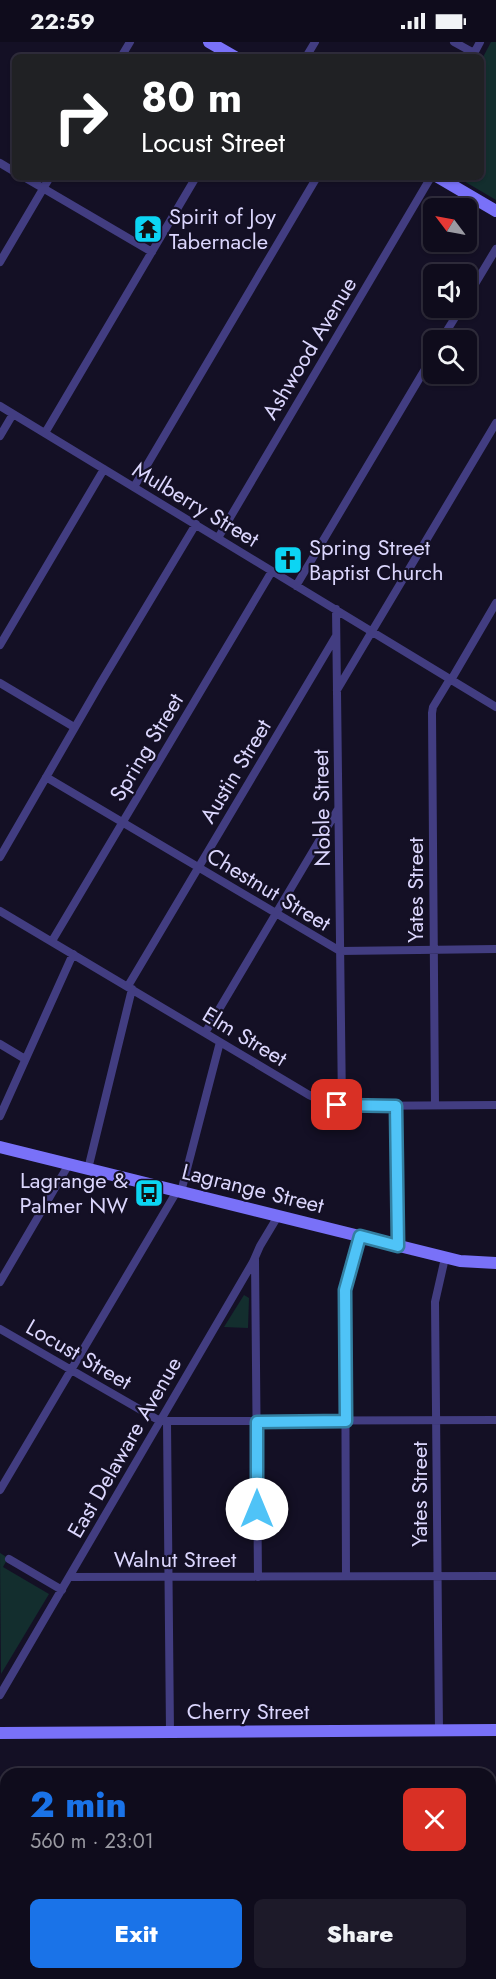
<!DOCTYPE html>
<html lang="en">
<head>
<meta charset="utf-8">
<style>
	body { margin:0; font-family:Jost,sans-serif; background:#1d1a29; color:#f1f3f6; height:100vh; display:flex; flex-direction:column; font-size:22px; white-space:nowrap }
	* { box-sizing:border-box; margin:0 }
	p { font-size:20px; color:#9b9ba3 }
	.icon { flex:none; width:33px; height:33px; fill:none; stroke:currentColor; stroke-width:2; stroke-linecap:round; stroke-linejoin:round }
	.map { position:relative; flex:1; overflow:hidden }
	.drawer { position:absolute; left:0px; top:1726px; width:496px; height:212px; display:flex; flex-direction:column; background:#0f0c1c; border-radius:18px 18px 0 0; box-shadow:0 2px 4px #0004,0 0 0 2px #2f2c3b }
	.drawer>* { flex:none }
	.guide { position:absolute; left:12px; top:12px; width:472px; height:126px; border-radius:9px; box-shadow:0 2px 4px #0004,0 0 0 2px #2f2c3b; background:#202124; color:#fff; overflow:hidden }
	.needle { width:39px; rotate:302deg }
	.fabs { position:absolute; left:423px; top:156px; display:grid; gap:12px }
	.fabs a { display:grid; place-items:center; width:54px; height:54px; border-radius:9px; background:#0f0c1c; box-shadow:0 2px 4px #0004,0 0 0 2px #2f2c3b; font-size:30px }
	.pin { position:absolute; display:grid; place-items:center; width:51px; height:51px; color:#fff; margin:-26px; border-radius:12px; box-shadow:0 3px 9px #0006 }
	.me { position:absolute; width:66px; margin:-33px; rotate:0deg; stroke-linejoin:round; filter:drop-shadow(0 0 4px #0008) }
	.turn { display:flex; align-items:center; gap:21px; height:126px; padding:0 30px; font-size:27px }
	.turn .icon { width:78px; height:78px; stroke-width:2.5 }
	.turn b { display:block; font-size:42px; line-height:51px }
	.round { display:grid; place-items:center; flex:none; width:63px; height:63px; border-radius:9px; background:#1d1a29 }
	.summary { display:flex; align-items:center; justify-content:space-between; height:102px; padding:0 30px }
	h1 { font-size:36px; font-weight:800; line-height:45px; color:#1a73e8 }
	.button { display:flex; gap:12px; margin-top:auto; padding:12px 30px }
	.button a { flex:1; height:69px; border-radius:9px; background:#1a73e8; color:#fff; font-size:24px; font-weight:800; line-height:69px; text-align:center }
	.button a+a { background:#1d1a29; color:#f1f3f6 }
	.status { display:flex; justify-content:space-between; align-items:center; height:42px; padding:0 30px; background:#0f0c1c; direction:ltr }
	.status svg { height:16px; fill:currentColor }
	.map>svg:first-child { display:block }
</style>
</head>
<body>
<div class="status"><b>22:59</b><svg viewBox="0 0 49 12"><path d="M0 12V9h3v3zM5 12V6h3v6zM10 12V3h3v9zM15 12V0h3v12zM26 1h20v11H26zM47 4h2v5h-2z"/></svg></div>
<div class="map">
<svg width="496" height="1937" viewBox="0 0 496 1937">
	<rect width="100%" height="100%" fill="#141025"/>
	<path fill="#132e2e" d="M491 0H496V158L457 135H482V17Z
		M244 1253 249 1256 248 1286 224 1285Z
		M0 1511 8 1516 3 1525 49 1552 1 1632Z"/>
	<g fill="none" stroke-linecap="round" stroke-linejoin="round">
		<path stroke="#423d81" stroke-width="8" d="M454 0 474 11
			M121 15 130 0
			M306 15 315 0
			M472 15 480 0
			M0 121 15 130
			M24 135 152 210
			M0 220 50 135
			M466 257 496 207
			M441 298 461 266
			M0 364 496 665
			M45 391 196 135
			M0 394 13 372
			M134 445 317 135
			M218 496 431 135
			M296 544 434 312
			M336 567 342 1064
			M0 603 104 427
			M451 638 496 561
			M0 641 74 685
			M337 648 496 381
			M46 735 340 909 496 907
			M0 815 100 642 196 482
			M0 869 309 1053 329 1062 342 1064 496 1063
			M52 899 272 529
			M128 944 336 594
			M205 991 338 767
			M0 1002 25 1017
			M396 1063 398 1204
			M435 1063 432 671 433 665 450 637
			M0 1074 73 912
			M88 1127 132 947
			M181 1150 220 1000
			M255 1217 258 1535
			M0 1240 69 1122
			M0 1287 160 1379 496 1378
			M167 1380 170 1690
			M0 1448 177 1149
			M9 1517 62 1548
			M346 1534 345 1248 360 1194
			M70 1535 496 1534
			M0 1653 253 1220 260 1204 278 1174
			M439 1689 435 1260 445 1216
			M13 1937 16 1932
			M165 1937 168 1932
			M494 1937 496 1934"/>
		<path stroke="#7971f8" stroke-width="12" d="M209 0 235 15
			M438 135 496 169
			M0 1105 460 1219 496 1221
			M0 1691 496 1688
			M0 1863 6 1867
			M116 1932 125 1937"/>
	</g>
	<g fill="none" stroke-linecap="round" stroke-linejoin="round">
		<g stroke="#337fa1" stroke-width="15">
			<path id="route" d="M257 1467V1380L346 1379 345 1248 360 1194 398 1204 396 1064 337 1063"/>
		</g>
		<use href="#route" stroke="#4fc3f7" stroke-width="10"/>
	</g>
	<defs>
		<g id="temple-square" transform="scale(1.5)"><rect x="-9" y="-9" width="18" height="18" rx="4" fill="#0cd5f3" stroke="#141025"/><path d="M0-6L5-2H3V0L6.5 2.5H4V6H1.5V3h-3V6H-4V2.5H-6.5L-3 0V-2H-5Z" fill="#111"/></g>
		<g id="church-square" transform="scale(1.5)"><rect x="-9" y="-9" width="18" height="18" rx="4" fill="#0cd5f3" stroke="#141025"/><path d="M-1.2-6h2.4v3.5h3.3v2.4h-3.3V6h-2.4V-.1h-3.3v-2.4h3.3Z" fill="#111"/></g>
		<g id="bus-square" transform="scale(1.5)"><rect x="-9" y="-9" width="18" height="18" rx="4" fill="#0cd5f3" stroke="#141025"/><path d="M-5-6H5V4H4V6H2V4H-2V6H-4V4H-5ZM-3.5-4V0h7V-4ZM-3.5 1.2v1.5H-2V1.2ZM2 1.2v1.5H3.5V1.2Z" fill="#111"/></g>
	</defs>
	<g fill-rule="evenodd">
		<use href="#temple-square" x="148" y="187"/>
		<use href="#church-square" x="288" y="518"/>
		<use href="#bus-square" x="149" y="1151"/>
	</g>
	<g text-anchor="middle" stroke-width="4.5" stroke-linejoin="round" paint-order="stroke">
		<g font-size="22" fill="#dbd6fd" stroke="#141025" text-anchor="start">
			<text x="169" y="182">Spirit of Joy<tspan x="169" dy="25">Tabernacle</tspan></text>
			<text x="309" y="513">Spring Street<tspan x="309" dy="25">Baptist Church</tspan></text>
			<text x="128" y="1146" text-anchor="end">Lagrange &amp;<tspan x="128" dy="25">Palmer NW</tspan></text>
		</g>
		<g font-size="22" fill="#dbd6fd" stroke="#141025">
			<text transform="translate(309 306) rotate(-59)" y="8">Ashwood Avenue</text>
			<text transform="translate(196 462) rotate(31)" y="8">Mulberry Street</text>
			<text transform="translate(146 705) rotate(-59)" y="8">Spring Street</text>
			<text transform="translate(235 729) rotate(-59)" y="8">Austin Street</text>
			<text transform="translate(321 766) rotate(-91)" y="8">Noble Street</text>
			<text transform="translate(269 847) rotate(31)" y="8">Chestnut Street</text>
			<text transform="translate(415 848) rotate(-90)" y="8">Yates Street</text>
			<text transform="translate(245 994) rotate(31)" y="8">Elm Street</text>
			<text transform="translate(253 1146) rotate(14)" y="8">Lagrange Street</text>
			<text transform="translate(79 1312) rotate(30)" y="8">Locust Street</text>
			<text transform="translate(124 1405) rotate(-60)" y="8">East Delaware Avenue</text>
			<text transform="translate(419 1452) rotate(-90)" y="8">Yates Street</text>
			<text x="175" y="1525">Walnut Street</text>
			<text x="248" y="1677">Cherry Street</text>
		</g>
	</g>
</svg>
<div class="fabs">
<a><svg class="needle" viewBox="-14 -14 28 28"><path d="M0-13l5 13h-10z" fill="#e53935"/><path d="M0 13l5-13h-10z" fill="#9b9ba3"/></svg></a>
<a><svg class="icon" aria-label="sound" viewBox="0 0 24 24"><path d="M4 9h4l5-4v14l-5-4H4zM17 9q2 3 0 6"/></svg></a>
<a><svg class="icon" aria-label="search" viewBox="0 0 24 24"><circle cx="10" cy="10" r="6"/><path d="M15 15l6 6"/></svg></a>
</div>
<div class="pin" style="left:337px;top:1063px;background:#d93025"><svg class="icon" aria-label="arrive" viewBox="0 0 24 24"><path d="M6 21V4h12l-3 4 3 4H6"/></svg></div>
<svg class="me" style="left:257px;top:1467px" viewBox="-20 -20 40 40"><circle r="19" fill="#fff"/><path d="M0-13L10 11 0 6-10 11z" fill="#4fc3f7"/></svg>
<div class="guide">
<div class="turn"><svg class="icon" aria-label="right" viewBox="0 0 24 24"><path d="M7 20v-9h11M14 6l5 5-5 5"/></svg><div><b>80 m</b>Locust Street</div></div>
</div>
<section class="drawer">
<div class="summary"><div><h1>2 min</h1><p>560 m · 23:01</p></div><a class="round" style="background:#d93025;color:#fff"><svg class="icon" aria-label="close" viewBox="0 0 24 24"><path d="M6 6l12 12M18 6L6 18"/></svg></a></div>
<div class="button"><a>Exit</a><a>Share</a></div>
</section>
</div>
</body>
</html>
